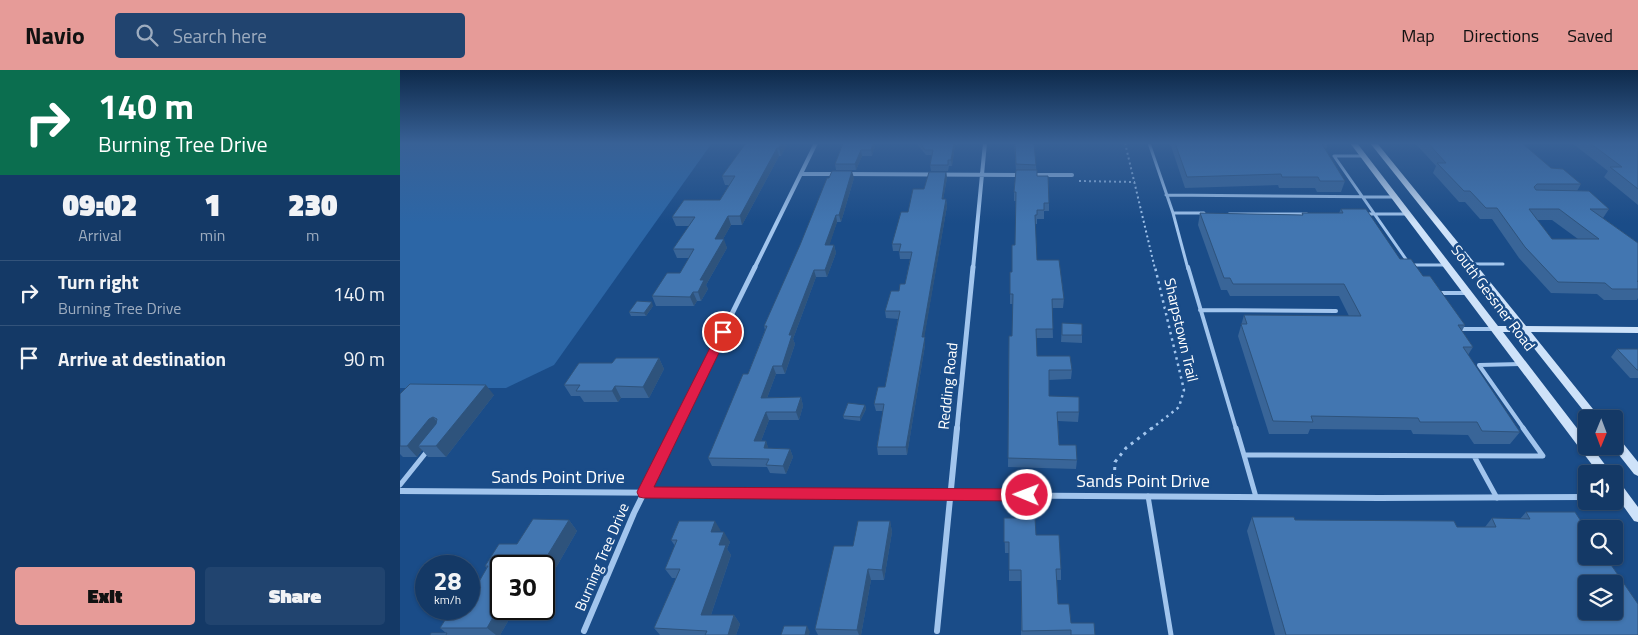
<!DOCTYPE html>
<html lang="en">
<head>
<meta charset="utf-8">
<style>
	body { margin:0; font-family:"Titillium Web",sans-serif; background:#21446f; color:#f1f3f6; height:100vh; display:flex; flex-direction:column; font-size:19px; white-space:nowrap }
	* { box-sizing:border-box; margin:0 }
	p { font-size:16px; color:#9dacbf }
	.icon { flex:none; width:28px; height:28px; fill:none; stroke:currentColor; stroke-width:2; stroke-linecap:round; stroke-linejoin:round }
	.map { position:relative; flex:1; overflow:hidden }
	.side { display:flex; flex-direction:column; background:#143966; width:400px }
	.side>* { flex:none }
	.top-card { background:#0b6e4f; color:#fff; overflow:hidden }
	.needle { width:32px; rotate:181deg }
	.controls { position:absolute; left:1178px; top:340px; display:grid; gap:10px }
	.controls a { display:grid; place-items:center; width:45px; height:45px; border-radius:5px; background:#143966; box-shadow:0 1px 4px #0004,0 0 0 1px #33537a; font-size:25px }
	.speed { position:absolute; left:15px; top:485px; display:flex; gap:10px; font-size:25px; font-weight:700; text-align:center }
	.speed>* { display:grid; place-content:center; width:65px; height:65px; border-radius:50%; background:#143966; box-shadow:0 1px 4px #0004,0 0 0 1px #33537a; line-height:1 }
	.speed small { font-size:12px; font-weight:400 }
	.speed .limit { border:2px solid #111; border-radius:8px; background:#fff; color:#111 }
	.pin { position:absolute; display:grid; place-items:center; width:42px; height:42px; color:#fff; margin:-21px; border:2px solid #fff; border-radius:50%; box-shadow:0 1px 5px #0007 }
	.me { position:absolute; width:55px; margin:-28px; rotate:271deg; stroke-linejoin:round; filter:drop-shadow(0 0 4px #0008) }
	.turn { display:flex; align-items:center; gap:18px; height:105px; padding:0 15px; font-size:22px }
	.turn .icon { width:65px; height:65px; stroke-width:2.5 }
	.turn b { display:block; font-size:35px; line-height:42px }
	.eta { display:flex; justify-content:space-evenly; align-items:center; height:85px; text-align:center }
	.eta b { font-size:30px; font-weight:800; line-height:35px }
	.action { display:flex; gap:10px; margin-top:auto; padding:10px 15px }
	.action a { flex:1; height:58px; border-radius:5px; background:#e69b98; color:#111; font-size:20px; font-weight:800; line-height:58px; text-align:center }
	.action a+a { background:#21446f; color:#f1f3f6 }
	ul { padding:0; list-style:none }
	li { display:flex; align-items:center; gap:15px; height:65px; padding:0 15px; border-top:1px solid #33537a }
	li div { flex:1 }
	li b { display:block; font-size:19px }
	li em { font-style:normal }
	header { display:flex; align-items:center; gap:30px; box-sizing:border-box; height:70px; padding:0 25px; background:#e69b98; color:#111 }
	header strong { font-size:24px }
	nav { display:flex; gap:28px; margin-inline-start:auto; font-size:18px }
	.search { width:350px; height:45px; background:#21446f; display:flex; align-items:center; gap:12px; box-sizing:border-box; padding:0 18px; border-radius:5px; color:#9dacbf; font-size:19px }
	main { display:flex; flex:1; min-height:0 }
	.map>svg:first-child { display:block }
</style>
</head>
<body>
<header>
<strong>Navio</strong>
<div class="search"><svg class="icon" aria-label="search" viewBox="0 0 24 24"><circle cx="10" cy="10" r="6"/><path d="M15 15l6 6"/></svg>Search here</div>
<nav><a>Map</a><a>Directions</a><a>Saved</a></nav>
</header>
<main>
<section class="side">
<div class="top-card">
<div class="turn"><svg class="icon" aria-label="right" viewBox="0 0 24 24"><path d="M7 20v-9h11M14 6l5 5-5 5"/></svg><div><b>140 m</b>Burning Tree Drive</div></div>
</div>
<div class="eta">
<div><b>09:02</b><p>Arrival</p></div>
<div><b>1</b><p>min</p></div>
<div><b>230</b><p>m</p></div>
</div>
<ul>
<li><svg class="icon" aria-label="right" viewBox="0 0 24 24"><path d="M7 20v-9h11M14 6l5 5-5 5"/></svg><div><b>Turn right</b><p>Burning Tree Drive</p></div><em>140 m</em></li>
<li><svg class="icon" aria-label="arrive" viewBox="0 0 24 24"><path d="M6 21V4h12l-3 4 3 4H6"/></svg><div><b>Arrive at destination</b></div><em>90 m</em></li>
</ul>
<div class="action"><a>Exit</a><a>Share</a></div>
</section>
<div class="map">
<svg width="1238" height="565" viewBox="0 0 1238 565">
	<rect width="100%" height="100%" fill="#1a4c88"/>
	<path fill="#2c66a6" d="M0 73H312L154 295 106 318H0Z"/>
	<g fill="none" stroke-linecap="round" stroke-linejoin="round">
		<path stroke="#a2c5ed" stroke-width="2" stroke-dasharray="2 3" stroke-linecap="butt" d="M725 73 755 199
			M679 111 735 112"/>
		<path stroke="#a2c5ed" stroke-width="2.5" stroke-dasharray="2.5 4" stroke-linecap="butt" d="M751 359 779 337 784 320 755 197"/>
		<path stroke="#a2c5ed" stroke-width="3" stroke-dasharray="3 5" stroke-linecap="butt" d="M714 416 715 392 726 378 752 358"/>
		<path stroke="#a2c5ed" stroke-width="3" d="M749 73 773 143
			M934 86 1010 195H1045
			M934 86H963
			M766 125 994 127
			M829 144H907
			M966 144H1007
			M1071 194H1103
			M788 199 773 143H804"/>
		<path stroke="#a2c5ed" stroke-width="4" d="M788 197 836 359
			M1037 223H1068
			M800 240 936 241
			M1059 259H1094
			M1121 294 1079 295 1124 359"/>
		<path stroke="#a2c5ed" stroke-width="5" d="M836 358 844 385 1143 386 1123 358
			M844 385 856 427
			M1074 386 1097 428
			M0 415 28 380
			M748 426 771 565"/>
		<path stroke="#a2c5ed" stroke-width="4" d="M402 104H436
			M447 104 621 105
			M632 105H672
			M354 199 416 73
			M573 199 585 73"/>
		<path stroke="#a2c5ed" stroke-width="5" d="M275 359 355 197
			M557 359 573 197"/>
		<path stroke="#a2c5ed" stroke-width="6" d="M0 421 979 428 1186 427
			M184 561 234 443 276 358
			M537 561 557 358"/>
		<path fill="#cee2f9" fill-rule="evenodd" d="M950 73H957L1098 256H1116L970 73H977L1126 256 1238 257V263L1131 262 1201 349H1190L1121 262H1103L1186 370V376H1191L1212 404H1199Z
			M1214 366 1218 367 1238 392V406L1234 404 1212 376H1214Z
			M1214 409 1218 410 1238 437V452L1234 451 1214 423Z"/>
	</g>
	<path fill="#396598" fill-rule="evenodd" d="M346 73H388L381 86H379L342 155H331L323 169 327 178 306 215 308 219 301 231H297L294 236H256L252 226 280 203 289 188H277L273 179 289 156H276L272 147 320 130 329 115H325L322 106Z
		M443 73H476L472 86H462L456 100H436L435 94Z
		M516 73H557V75H555L552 96H549L548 101H531L530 95 532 85H526Z
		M614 73 636 95 637 106 649 133V141H644V149H637V154H635L637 190 664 229 663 238H652L653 268H636L637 286 672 300 671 309 649 310V326L679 342 678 352 658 351 659 375 677 390 676 399 608 397 609 266H612L613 234H610V202H612L615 175 616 131H614V122L616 101Z
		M770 73H928L926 80 945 111 941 122H917L915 118H879L878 115 785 118Z
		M1015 73H1122L1151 98 1181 114 1177 121 1209 139 1203 148 1238 173V228L1237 230H1204L1197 224 1151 223 1119 188 1092 149H1080L1065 132H1059L1033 103 1036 96ZM1137 150H1152L1178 169H1152Z
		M1172 73H1238V135L1204 107 1208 101Z
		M546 102 547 108 543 129H546L547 136 524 267 525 275 507 385H478L477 377 483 341H476L474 334 485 317 498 249 486 248 485 241 499 221 505 214 510 189H500L499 181H493L492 174 508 142 524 119Z
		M454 108 441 152H437L429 175H434L436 183 427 207H416L393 269 395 274 385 304H376L367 328 401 327 403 336 399 350H369L361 371H366L368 378 390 379 393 387 386 404 370 403 367 397 312 396 308 388 348 304 365 260 364 256Z
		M941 139 1000 189 1023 206 1065 255 1062 261 1073 277 1068 285 1120 362 1110 374H1074L1068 365 1013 364 1011 360 910 359 908 364H869L838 266 844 245 949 246 939 226H830L827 220H821L798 155 800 143 902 145V143H939Z
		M253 236 246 246H231L229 242Z
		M662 253 682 265V273L661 272Z
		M1217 279H1238V308H1230L1211 287Z
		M259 288 264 299 249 328H221L218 332H184L180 326H171L164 315 212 293Z
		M0 324 94 325 46 387H28L22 380 17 387H3L0 384Z
		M465 335 466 339 460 351 444 349 443 346Z
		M1126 442 1238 565H875L847 461 852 447 895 450 1057 457H1085L1092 448 1120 449Z
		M604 448 636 465 661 499V510H657L658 534 671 553 695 565H621V511H609V483H605Z
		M169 450 177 461 150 508H144V496H101V539H115L100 565H30L46 563 40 558 69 539 87 498 85 496Z
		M490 451 492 462 484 510H471L461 565H418L415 559 453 476Z
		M321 462 330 472 327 479 331 485 311 545H334L340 554 336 565H260L254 558 276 508H272L265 499 275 476 271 470Z"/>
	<path fill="#2e537c" d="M381 73H388L381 86 379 78Z
		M473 73H476L472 86 471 80Z
		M554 73H555V75L552 96 551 90Z
		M377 78 379 86 342 155 340 146Z
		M461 80 462 86 456 100 455 94Z
		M452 101 454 108 441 152 439 145Z
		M546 102 547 108 542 136V129Z
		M546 129 547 136 523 275 522 267Z
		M436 145 437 152 427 183 425 175Z
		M328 146 331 155 318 178 315 169Z
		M324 169 327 178 306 215 308 219 301 231 298 222 300 210Z
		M434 175 436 183 427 207 425 200Z
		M414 200 416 207 393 269 395 274 385 304 382 296 389 265Z
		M293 222 297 231 294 236 290 227Z
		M252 232 253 236 246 246 244 243Z
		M525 267V275L507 385 506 377Z
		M259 288 264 299 249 328 243 317Z
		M373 296 376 304 364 336 361 328Z
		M86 315 94 325 46 387 36 376Z
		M215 316 221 328 218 332 212 321Z
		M401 327 403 336 399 350 396 342Z
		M465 335 466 339 460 351V347Z
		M366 342 369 350 358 379 354 371Z
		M33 347 42 358 18 376 22 380 17 387 7 376 29 349Z
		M366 371 369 380 364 378Z
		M390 379 393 387 386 404 383 396Z
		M169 450 177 461 150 508 144 501V496H141Z
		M315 451 321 461 311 462Z
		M490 451 492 462 484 510 482 500Z
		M324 462 330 472 327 479 331 485 308 554 301 545 319 475Z
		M468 499 471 510 461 565H459L457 560Z
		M101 533V539H115L100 565H96L87 558Z
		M334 545 340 554 336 565H328Z
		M407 556 410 562 409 565H405Z"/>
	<path fill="#4276b1" stroke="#2e537c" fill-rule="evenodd" d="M346 73H381L379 78H377L340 146H328L315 169H324L300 210H304L298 222H293L290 227 252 226 267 203H280L294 179H273L295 147H272L284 130H320L335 106H322Z
		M443 73H473L471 80H461L455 94H435Z
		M520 73H554L551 90H548V95H530L533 80H525Z
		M615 73H634L636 95 616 94Z
		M775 73H928L922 74 945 111H920L918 107H882L881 104 787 107Z
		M1028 73H1122L1151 98 1163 99 1181 114H1137L1134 117 1136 120 1189 121 1209 139H1190L1238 173V211H1237L1238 212V219H1212L1205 213 1158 212 1125 177 1097 138H1086L1070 121H1064L1037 93H1046ZM1129 139H1159L1199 169H1152Z
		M1190 73H1238V119L1210 97H1222Z
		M616 100H637V106H648L649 133H644V140H637V145H635L637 190H659L664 229H652L653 259H636L637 286H670L672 300H649V326L679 327V342H657L659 375H676L677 390 608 388 609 266H612L613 224H610V202H612V175H615L616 122H614Z
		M432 101H452L439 145H436L425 175H434L425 200H414L389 265H392L382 296H373L361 328 401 327 396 342H366L354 371H366L364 378 390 379 383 396 366 395 369 389 308 388 343 304H348L367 256H364L400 175 427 108H429Z
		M529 102H546L542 129H546L522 267H525L506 377H477L484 334H474L478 317H485L500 241H485L491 221H499L500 214H505L512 182H499L501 174H492L501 142H508L513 119H524Z
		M941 139H966L1000 189H1011L1023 206H1030L1065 255H1058L1073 277H1063L1120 362 1082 361 1077 352H1020L1018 348 911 346 913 352 873 351 841 254H847L844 245 961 246 944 214H833L830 208H824L800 143 903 145 902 143H943Z
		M237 231 252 232 244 243 229 242Z
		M662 253 682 254V265H662Z
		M1217 279H1238V300H1237Z
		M216 288H259L243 317 215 316 212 321H176L180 315H164L179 293H212Z
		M10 314 86 315 36 376H18L36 354 37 349 33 347 29 349 7 376H0V324Z
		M448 333 465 335 460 347 443 346Z
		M1126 442H1175L1186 459V486H1205L1238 534V565H886L852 447H894L895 450 1054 451 1057 457H1096L1092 448 1130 449ZM1186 514H1214V541H1186Z
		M604 448H635L636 465H659L661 499H656L658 534H669L671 553H694L695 565H671V560L622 561 621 500H609V472H604Z
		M133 449 169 450 141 496H101V533L87 558H40L52 539H69V529L88 496H85L99 474H117Z
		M279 451H315L311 462H324L319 475H326L301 545H334L328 565H305L307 561 254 558 280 499H265L277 470H271Z
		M458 451H490L482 500 468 499 457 560 415 559 434 476H453Z
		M384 556H407L405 565H381Z
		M31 563H47L46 565H30Z"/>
	<linearGradient id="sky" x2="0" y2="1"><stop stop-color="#0e2a4b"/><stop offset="0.48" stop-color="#386196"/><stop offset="1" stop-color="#386196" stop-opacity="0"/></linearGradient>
	<rect width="1238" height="153" fill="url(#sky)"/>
	<path fill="#e11d48" stroke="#92132f" d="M323 258 329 262 254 417 627 419 632 421 634 425 632 429 627 431 244 428 239 427 237 422 239 418 318 262Z"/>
	<g text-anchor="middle" stroke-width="5" stroke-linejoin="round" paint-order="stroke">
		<g font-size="15" fill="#fff" stroke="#1a4c88">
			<text transform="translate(1093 228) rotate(53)" y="5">South Gessner Road</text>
			<text transform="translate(781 260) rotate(77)" y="5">Sharpstown Trail</text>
			<text transform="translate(548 316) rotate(-84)" y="5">Redding Road</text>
			<text transform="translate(202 487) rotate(-67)" y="5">Burning Tree Drive</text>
		</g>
		<g font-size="18" fill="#fff" stroke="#1a4c88">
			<text x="158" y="413">Sands Point Drive</text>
			<text x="743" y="417">Sands Point Drive</text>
		</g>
	</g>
</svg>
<div class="controls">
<a><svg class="needle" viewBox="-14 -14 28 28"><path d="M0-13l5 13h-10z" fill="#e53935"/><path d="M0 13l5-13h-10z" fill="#9dacbf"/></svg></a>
<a><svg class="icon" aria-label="sound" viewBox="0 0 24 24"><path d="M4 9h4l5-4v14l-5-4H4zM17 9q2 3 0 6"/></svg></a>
<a><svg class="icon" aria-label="search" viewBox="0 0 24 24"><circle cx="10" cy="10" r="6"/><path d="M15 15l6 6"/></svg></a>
<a><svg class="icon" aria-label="layers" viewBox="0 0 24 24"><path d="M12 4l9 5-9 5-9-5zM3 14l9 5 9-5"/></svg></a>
</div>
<div class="speed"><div>28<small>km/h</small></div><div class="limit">30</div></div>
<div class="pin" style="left:323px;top:262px;background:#d93025"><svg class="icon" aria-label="arrive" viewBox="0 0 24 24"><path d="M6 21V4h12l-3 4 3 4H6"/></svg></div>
<svg class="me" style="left:627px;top:425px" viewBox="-20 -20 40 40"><circle r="17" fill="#e11d48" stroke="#fff" stroke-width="3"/><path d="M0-11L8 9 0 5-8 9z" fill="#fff"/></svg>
</div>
</main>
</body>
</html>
